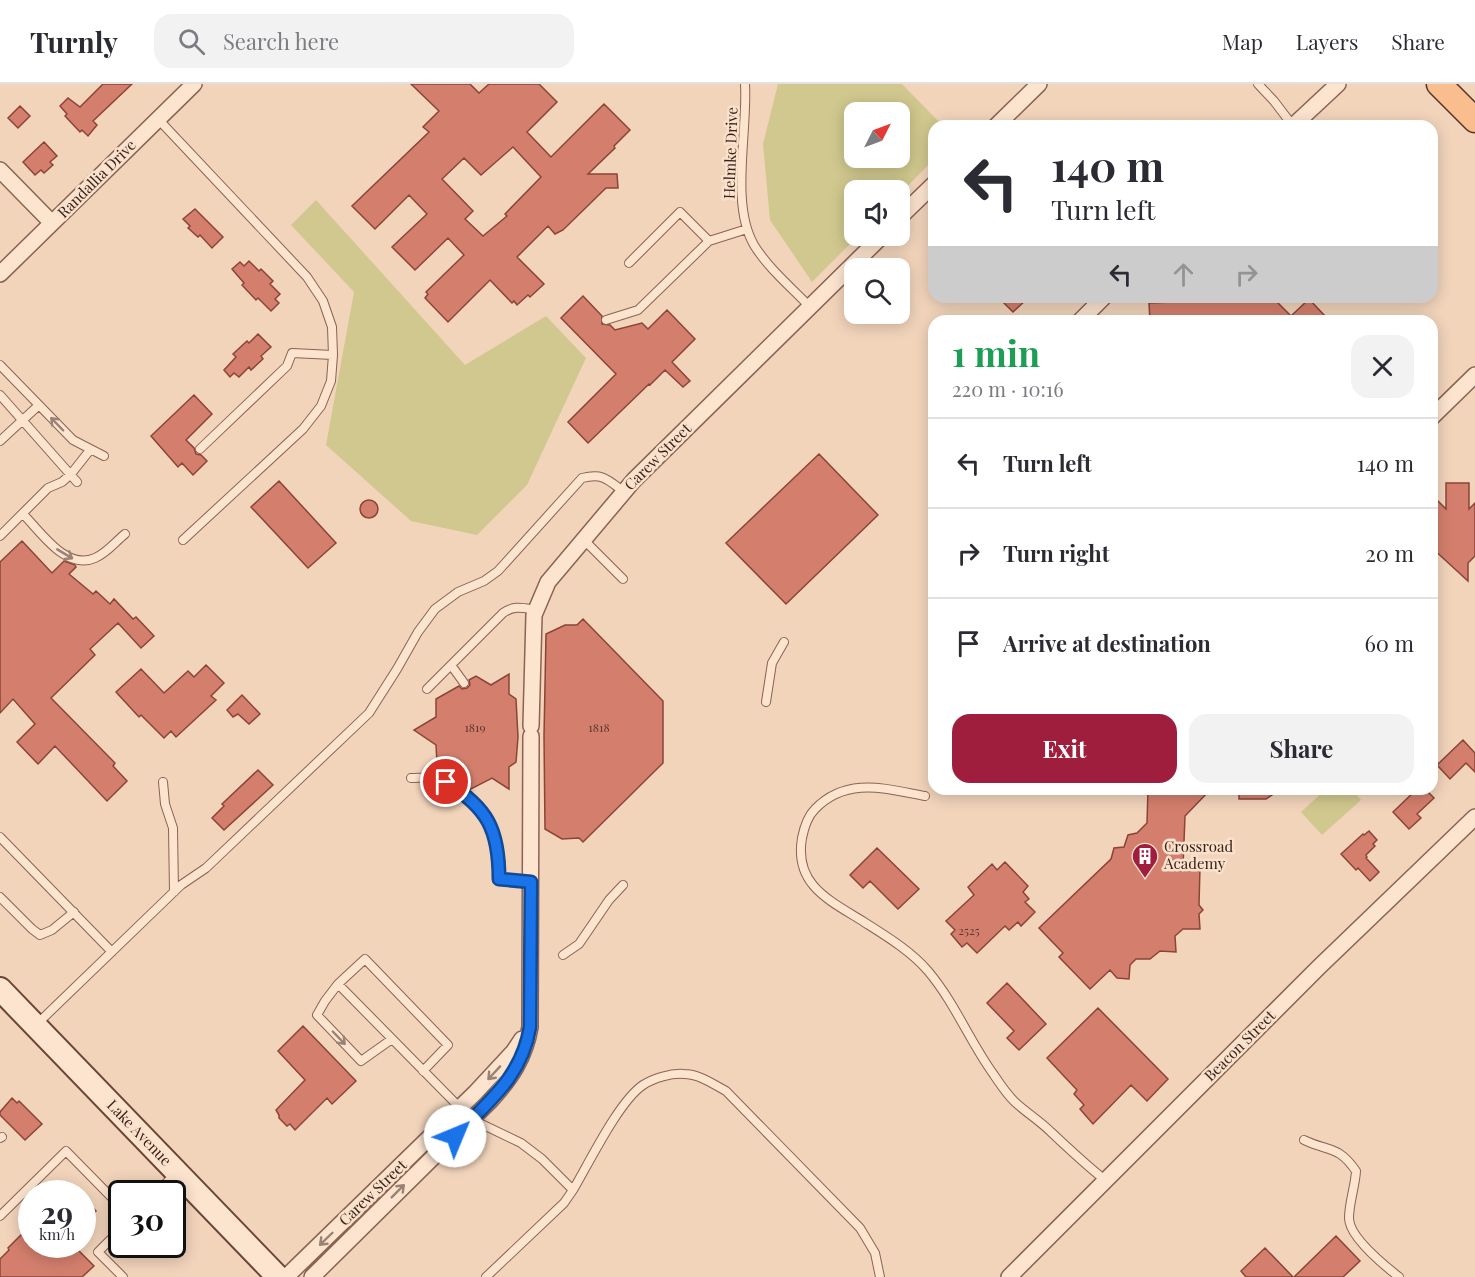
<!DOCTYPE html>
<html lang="en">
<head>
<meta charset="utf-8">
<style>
	body { margin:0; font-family:"Playfair Display",serif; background:#f2f2f3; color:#2b2b33; height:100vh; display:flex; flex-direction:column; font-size:22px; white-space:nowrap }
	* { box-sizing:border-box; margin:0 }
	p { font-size:20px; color:#7c7c81 }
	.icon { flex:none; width:33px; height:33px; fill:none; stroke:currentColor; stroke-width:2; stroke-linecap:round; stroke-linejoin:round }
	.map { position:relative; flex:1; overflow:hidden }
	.sheet { position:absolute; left:928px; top:231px; width:510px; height:480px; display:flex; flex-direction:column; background:#fff; border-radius:18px; box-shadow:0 3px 15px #0003 }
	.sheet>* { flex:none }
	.guide { position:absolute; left:928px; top:36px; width:510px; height:183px; border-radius:18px; box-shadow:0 3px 15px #0003; background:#fff; color:#2b2b33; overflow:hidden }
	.needle { width:39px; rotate:48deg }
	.tools { position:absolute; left:844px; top:18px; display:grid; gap:12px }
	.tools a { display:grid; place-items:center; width:66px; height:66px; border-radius:12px; background:#fff; box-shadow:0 3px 15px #0003; font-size:30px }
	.speed { position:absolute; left:18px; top:1096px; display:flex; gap:12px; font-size:30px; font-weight:700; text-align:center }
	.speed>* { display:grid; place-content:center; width:78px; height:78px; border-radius:50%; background:#fff; box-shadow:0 3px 15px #0003; line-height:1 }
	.speed small { font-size:15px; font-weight:400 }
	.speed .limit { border:3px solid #111; border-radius:9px; background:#fff; color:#111 }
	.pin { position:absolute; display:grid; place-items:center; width:51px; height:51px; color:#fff; margin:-26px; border:3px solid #fff; border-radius:50%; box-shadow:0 2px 6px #0007 }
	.me { position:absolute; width:66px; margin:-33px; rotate:45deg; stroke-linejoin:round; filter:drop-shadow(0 0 4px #0008) }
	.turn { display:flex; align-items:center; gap:21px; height:126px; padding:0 24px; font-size:27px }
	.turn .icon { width:78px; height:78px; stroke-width:2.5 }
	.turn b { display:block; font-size:42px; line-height:51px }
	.lanes { display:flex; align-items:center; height:57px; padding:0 24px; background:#0003; justify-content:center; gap:30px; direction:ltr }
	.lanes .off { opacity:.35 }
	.round { display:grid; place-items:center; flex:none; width:63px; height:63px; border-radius:18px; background:#f2f2f3 }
	.head { display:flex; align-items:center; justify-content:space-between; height:102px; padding:0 24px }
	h1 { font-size:36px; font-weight:700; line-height:45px; color:#1e9e55 }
	.cta { display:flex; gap:12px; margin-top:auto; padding:12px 24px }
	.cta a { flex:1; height:69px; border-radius:18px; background:#9f1e3e; color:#fff; font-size:24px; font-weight:700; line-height:69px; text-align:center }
	.cta a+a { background:#f2f2f3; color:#2b2b33 }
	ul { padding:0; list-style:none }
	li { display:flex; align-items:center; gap:18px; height:90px; padding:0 24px; border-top:2px solid #e1e1e2 }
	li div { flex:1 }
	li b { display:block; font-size:22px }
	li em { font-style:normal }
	header { display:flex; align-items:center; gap:36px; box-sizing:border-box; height:84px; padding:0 30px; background:#fff; border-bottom:2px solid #e1e1e2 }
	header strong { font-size:28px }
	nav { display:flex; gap:33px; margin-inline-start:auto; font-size:21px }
	.search { width:420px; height:54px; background:#f2f2f3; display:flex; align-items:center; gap:15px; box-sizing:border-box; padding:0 21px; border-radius:18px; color:#7c7c81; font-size:22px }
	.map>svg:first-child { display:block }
</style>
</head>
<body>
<header>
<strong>Turnly</strong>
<div class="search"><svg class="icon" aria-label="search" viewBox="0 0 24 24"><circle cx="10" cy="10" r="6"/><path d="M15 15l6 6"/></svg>Search here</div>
<nav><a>Map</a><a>Layers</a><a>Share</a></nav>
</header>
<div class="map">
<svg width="1475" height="1193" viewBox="0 0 1475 1193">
	<rect width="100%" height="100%" fill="#f2d4bb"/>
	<path fill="#d0c88e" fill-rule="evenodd" d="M778 0H902L943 42H934V75L900 110V106H855V152H858L812 198 770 136 763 60ZM855 28H900V74H855Z
		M316 116 465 281 546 232 586 274 527 401 477 451 411 437 326 361 354 208 291 141Z
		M1326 705H1352L1361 716 1322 751 1301 728Z"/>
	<path fill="#d47f6d" stroke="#8c4437" stroke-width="1.5" fill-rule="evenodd" d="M103 0H132L93 37 97 41 88 52 82 46 80 48 65 32 67 30 60 22 68 14 80 23Z
		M411 0H470L479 9 489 0H539L557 18 527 48 551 73 604 20 630 46 614 62 615 64 588 90H617L618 104H606L563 146 555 150 548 142 517 173 544 200 530 213 528 211 517 221 514 217 512 219 490 196 448 238 425 214 428 210 426 208 464 171 448 154 415 186 392 163 427 130 409 111 375 145 352 122 429 48 423 43 439 27ZM513 63 541 93 505 130 507 132 483 152 465 135 473 127 442 95 464 74 481 91Z
		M20 22 30 32 18 44 8 34Z
		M44 58 57 72 50 78 53 81 44 89 41 86 35 91 23 78Z
		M195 125 223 153 212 164 200 151 198 153 188 144 190 142 183 135Z
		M249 177 259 187 261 185 273 197 270 200 280 210 275 215 279 219 271 227 258 214 256 216 242 201 244 199 232 185 240 178 244 182Z
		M583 212 602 232V240L610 241 615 246 642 239 648 245 667 226 695 255 672 278 690 297 683 303 665 286 650 301 649 300 588 359 568 338 616 290 561 234Z
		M998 213H1029L1013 228Z
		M1174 213H1272L1291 232 1309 215 1325 232 1319 237H1150L1149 219 1173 218Z
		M258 250 271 263 261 272 263 275 251 286 249 283 239 293 234 289 230 293 224 286 236 273 233 270 247 257 249 259Z
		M194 311 212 330 186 356 194 364 196 370 201 371 207 377 193 391 182 379 178 383 151 352Z
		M819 370 878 431 786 520 726 459Z
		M279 397 336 459 308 484 251 423Z
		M1446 399H1469V425L1475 419V472L1468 479V497L1432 464V411L1446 425Z
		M360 425a9 9 0 1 1 18 0a9 9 0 1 1-18 0Z
		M22 457 52 489 64 477 75 481 76 483 69 490 93 510 96 507 110 520 114 515 133 535 136 533 154 552 141 564 118 539 90 565 95 571 51 614 115 679 113 682 127 697 107 717 55 662 38 680 17 658 35 640 13 615 0 629V478Z
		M583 535 663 617V679L583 758 579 754 562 755 545 745 544 652 546 550 565 541H577Z
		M206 581 224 599 211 612 216 616 176 653 171 647 164 654 141 631 139 633 116 608 141 585 164 609 188 587 194 593Z
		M509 590V610L516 615 518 653 516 678 509 683V705L492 694 469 706 452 695V688L437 679 436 661 414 646 436 633V615L459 602 462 605 467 604 470 601 469 596 476 592 491 601Z
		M242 611 260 630 249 640 238 630 233 633 227 626Z
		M1463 656 1475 669V688L1466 679 1450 695 1437 681Z
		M258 686 273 701 224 746 212 734 224 722 222 720Z
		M1148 705H1211L1185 732 1183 783H1200L1199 821 1203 826 1199 830 1200 845H1183L1175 852 1176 868 1160 867 1150 875H1136L1130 881 1129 895 1117 894 1110 886 1090 905 1059 873 1063 869 1039 844 1111 775 1114 764 1124 763 1128 751 1137 749 1147 739Z
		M1239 705H1281L1266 715H1239Z
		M1417 705H1425L1434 714 1417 730 1421 734 1409 745 1393 728Z
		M1369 747 1377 756 1373 760 1375 762 1366 771 1367 773 1366 774 1379 788 1370 797 1358 784 1356 786 1341 770 1363 750 1364 751Z
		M877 764 919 805 898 825 870 797 863 804 850 791Z
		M1005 778 1028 802 1023 808 1029 815 1025 818 1035 828 1021 842 1018 838 1009 846 1005 842 977 869 967 859 962 863 951 850 955 846 946 837 974 811 968 803 992 780 997 786Z
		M1007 899 1046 940 1019 966 1007 954 1014 947 987 919Z
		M1098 924 1168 995 1147 1017 1131 1001 1093 1040 1080 1025 1084 1021 1074 1010 1077 1006 1047 974Z
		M303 942 356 997 332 1020 327 1014 295 1046 290 1040 287 1042 279 1034V1031L276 1026 305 996 278 967Z
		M12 1014 17 1019 19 1017 42 1040 25 1056 0 1031V1028Z
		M82 1113 96 1127 82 1140Z
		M32 1140V1161H73L94 1182 82 1193H0V1175L9 1166 8 1164Z
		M1336 1152 1360 1177 1343 1193H1294Z
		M1265 1164 1293 1193H1246L1241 1187Z"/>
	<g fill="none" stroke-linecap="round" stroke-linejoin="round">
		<g stroke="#8a6353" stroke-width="10">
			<path id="service" d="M745 0C748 47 730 120 754 161 768 184 791 203 810 223
				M1258 0 1274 17 1293 42
				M158 35 307 193 323 217 332 243 333 271 331 297 321 322 303 345 183 456
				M629 179 680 128 709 157
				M606 236 638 226 709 157 747 145
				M0 281 73 356 104 372
				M0 311 77 398
				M0 357 39 321
				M200 365 287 282 292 269 333 271
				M23 430C41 448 66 487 95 474 107 469 115 458 125 450
				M0 452 48 404 62 398 71 390 90 366
				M584 456 623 495
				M451 581 464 599
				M427 605 503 529C514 521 523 524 536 526
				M766 618 772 579 784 558
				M411 694C418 694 427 693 434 694 443 696 451 701 459 706 491 727 499 759 499 795L531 798
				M163 698 165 720 173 744 174 808
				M925 712C886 705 847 692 815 725 807 733 804 744 802 754 794 801 829 816 864 838 886 852 911 867 928 887 955 919 970 958 994 991 1000 1000 1008 1012 1016 1019 1027 1029 1040 1037 1051 1048 1069 1065 1086 1081 1105 1096
				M0 753 112 868
				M0 813 32 845 40 851 52 846 74 828
				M563 871 579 860 609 816 623 801
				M338 900 325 917 317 931 361 977 392 955
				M36 941 181 801 206 784 369 629 397 585 418 548 435 525 458 508 484 497 498 487 582 394C603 389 607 395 624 408
				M423 987 448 961 365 875 338 900 471 1035 521 1059 542 1075 573 1106 564 1119 486 1193
				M0 1054 2 1053
				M1304 1056C1329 1068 1338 1061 1356 1087 1355 1103 1349 1119 1349 1134 1349 1153 1385 1182 1399 1193
				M573 1106C589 1079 619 1017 643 1001 654 994 671 989 684 990 699 990 713 1000 726 1007L860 1144 875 1169 880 1193
				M155 1110 175 1090
				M0 1132 66 1067 122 1124
				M122 1144 98 1168 123 1193"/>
		</g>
		<g stroke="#8a6353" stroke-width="18">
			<path id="minor" d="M996 42 1039 0
				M1293 42 1338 0
				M0 86 52 139
				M900 133 934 100
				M0 190 194 0
				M1080 237 1104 213
				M1432 333 1475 291
				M531 642 534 531 548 498 634 396 882 152
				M286 1193 475 1009 514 967 522 955
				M312 1193 491 1016C511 994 525 973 530 943L531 652
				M1009 1193 1319 883 1475 733"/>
		</g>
		<g stroke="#6c4537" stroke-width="26">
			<path id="secondary" d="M0 905 278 1193"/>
		</g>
		<g stroke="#573329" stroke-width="27">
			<path id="primary" d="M1439 0 1475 36"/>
		</g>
		<use href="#service" stroke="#fce4cf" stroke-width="8"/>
		<use href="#minor" stroke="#fce4cf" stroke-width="15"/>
		<use href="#secondary" stroke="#fce4cf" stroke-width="22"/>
		<use href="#primary" stroke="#fabe8e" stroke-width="24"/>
	</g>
	<defs><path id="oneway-shaft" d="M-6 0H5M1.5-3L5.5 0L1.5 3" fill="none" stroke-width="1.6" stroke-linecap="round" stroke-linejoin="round" transform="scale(1.5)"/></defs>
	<g stroke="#9a8274">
		<use href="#oneway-shaft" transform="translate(57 340) rotate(-134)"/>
		<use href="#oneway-shaft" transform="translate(65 470) rotate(31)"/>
		<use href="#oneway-shaft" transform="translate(339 954) rotate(46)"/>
		<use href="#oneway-shaft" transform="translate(494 989) rotate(133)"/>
		<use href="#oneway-shaft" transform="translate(398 1107) rotate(-45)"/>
		<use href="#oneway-shaft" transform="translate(326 1155) rotate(136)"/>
	</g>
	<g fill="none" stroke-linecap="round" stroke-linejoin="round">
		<g stroke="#114b97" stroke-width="15">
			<path id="route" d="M446 698C488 724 499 746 499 795L531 798 530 943C522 993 488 1018 455 1052"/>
		</g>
		<use href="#route" stroke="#1a73e8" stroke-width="10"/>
	</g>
	<defs>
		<g id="building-pin" transform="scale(1.35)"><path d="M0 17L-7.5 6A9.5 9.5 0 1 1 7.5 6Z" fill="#9f1e3e" stroke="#f9e1cb"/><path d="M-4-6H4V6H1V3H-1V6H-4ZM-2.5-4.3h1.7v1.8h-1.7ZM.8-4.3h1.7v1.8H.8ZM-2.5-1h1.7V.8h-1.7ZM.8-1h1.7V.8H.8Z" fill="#fff"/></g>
	</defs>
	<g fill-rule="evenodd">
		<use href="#building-pin" x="1145" y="772"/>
	</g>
	<g text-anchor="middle" stroke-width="5" stroke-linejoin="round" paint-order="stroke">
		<g font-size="12" fill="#5f382f">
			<text x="475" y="648">1819</text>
			<text x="599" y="648">1818</text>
			<text x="969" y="851">2525</text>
		</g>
		<g font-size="15" fill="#38211a" stroke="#f9e1cb">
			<text transform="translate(731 69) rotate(-88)" y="5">Helmke Drive</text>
			<text transform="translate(97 95) rotate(-45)" y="5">Randallia Drive</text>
			<text transform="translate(658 373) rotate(-45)" y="5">Carew Street</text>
			<text transform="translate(1240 962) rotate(-45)" y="5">Beacon Street</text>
			<text transform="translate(139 1049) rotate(46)" y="5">Lake Avenue</text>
			<text transform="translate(373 1109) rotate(-44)" y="5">Carew Street</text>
		</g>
		<g font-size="15" fill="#38211a" stroke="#f9e1cb" text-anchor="start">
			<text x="1164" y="768">Crossroad<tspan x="1164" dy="17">Academy</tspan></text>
		</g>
	</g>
</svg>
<div class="tools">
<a><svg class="needle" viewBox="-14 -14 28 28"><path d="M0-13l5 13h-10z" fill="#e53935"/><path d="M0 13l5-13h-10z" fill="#7c7c81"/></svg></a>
<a><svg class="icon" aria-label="sound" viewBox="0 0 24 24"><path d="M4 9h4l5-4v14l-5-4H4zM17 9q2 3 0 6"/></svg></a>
<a><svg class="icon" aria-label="search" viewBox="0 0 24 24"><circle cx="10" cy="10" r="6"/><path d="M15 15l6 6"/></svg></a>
</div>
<div class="speed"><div>29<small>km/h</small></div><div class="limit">30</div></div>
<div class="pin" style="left:446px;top:698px;background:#d93025"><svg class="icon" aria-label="arrive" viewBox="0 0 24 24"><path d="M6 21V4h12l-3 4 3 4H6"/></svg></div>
<svg class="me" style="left:455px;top:1052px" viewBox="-20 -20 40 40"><circle r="19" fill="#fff"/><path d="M0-13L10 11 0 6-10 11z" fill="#1a73e8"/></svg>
<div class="guide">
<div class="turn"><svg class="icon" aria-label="left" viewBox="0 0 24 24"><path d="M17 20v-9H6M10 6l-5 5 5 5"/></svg><div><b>140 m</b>Turn left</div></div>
<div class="lanes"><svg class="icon" aria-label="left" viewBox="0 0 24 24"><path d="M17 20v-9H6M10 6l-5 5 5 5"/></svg><svg class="icon off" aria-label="ahead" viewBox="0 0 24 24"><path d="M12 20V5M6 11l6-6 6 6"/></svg><svg class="icon off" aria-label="right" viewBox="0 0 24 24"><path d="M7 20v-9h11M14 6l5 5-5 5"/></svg></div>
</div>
<section class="sheet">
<div class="head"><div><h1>1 min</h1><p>220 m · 10:16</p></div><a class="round"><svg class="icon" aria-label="close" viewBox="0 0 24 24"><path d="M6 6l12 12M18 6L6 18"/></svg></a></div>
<ul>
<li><svg class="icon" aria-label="left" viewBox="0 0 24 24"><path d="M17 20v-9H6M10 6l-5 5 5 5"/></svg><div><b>Turn left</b></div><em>140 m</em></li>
<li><svg class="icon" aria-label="right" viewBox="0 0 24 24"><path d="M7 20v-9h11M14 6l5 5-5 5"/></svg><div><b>Turn right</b></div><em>20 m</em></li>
<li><svg class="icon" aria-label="arrive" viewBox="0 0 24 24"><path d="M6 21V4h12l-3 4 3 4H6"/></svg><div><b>Arrive at destination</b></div><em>60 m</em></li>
</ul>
<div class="cta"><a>Exit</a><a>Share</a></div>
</section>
</div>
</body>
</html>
